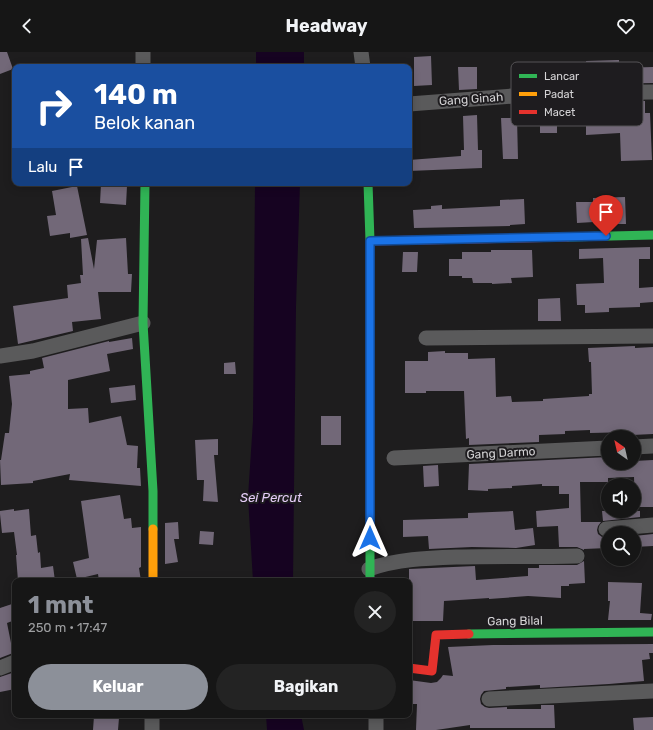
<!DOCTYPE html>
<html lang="id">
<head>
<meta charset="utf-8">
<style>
	body { margin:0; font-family:Rubik,sans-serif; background:#232323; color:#f1f3f6; height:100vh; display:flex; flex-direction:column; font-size:15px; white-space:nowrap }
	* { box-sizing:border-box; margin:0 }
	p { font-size:13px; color:#9e9fa1 }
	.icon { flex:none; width:22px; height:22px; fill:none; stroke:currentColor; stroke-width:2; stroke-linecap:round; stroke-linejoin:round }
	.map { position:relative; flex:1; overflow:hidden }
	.sheet { position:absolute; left:12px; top:526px; width:400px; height:140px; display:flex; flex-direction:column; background:#161616; border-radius:8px; box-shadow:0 2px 10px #0003,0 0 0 1px #353535 }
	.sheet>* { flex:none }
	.hud { position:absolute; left:12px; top:12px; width:400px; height:122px; border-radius:8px; box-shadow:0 2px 10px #0003,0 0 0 1px #353535; background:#1a4fa0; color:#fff; overflow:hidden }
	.needle { width:26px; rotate:326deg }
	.buttons { position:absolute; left:601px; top:378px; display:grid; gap:8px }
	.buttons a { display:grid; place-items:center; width:40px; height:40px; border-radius:50%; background:#161616; box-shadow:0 2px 10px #0003,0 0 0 1px #353535; font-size:20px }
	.pin { position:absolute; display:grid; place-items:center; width:34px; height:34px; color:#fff; margin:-41px -17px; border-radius:50% 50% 50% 0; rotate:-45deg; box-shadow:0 0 4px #0007 }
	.pin .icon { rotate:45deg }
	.me { position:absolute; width:44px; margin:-22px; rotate:0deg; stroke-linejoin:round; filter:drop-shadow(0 0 3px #0008) }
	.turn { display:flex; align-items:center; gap:14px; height:84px; padding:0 16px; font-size:18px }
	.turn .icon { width:52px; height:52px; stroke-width:2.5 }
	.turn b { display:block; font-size:28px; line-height:34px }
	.then { display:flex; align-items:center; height:38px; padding:0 16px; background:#0003; gap:8px; font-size:15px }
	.round { display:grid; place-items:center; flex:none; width:42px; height:42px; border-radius:21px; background:#232323 }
	.summary { display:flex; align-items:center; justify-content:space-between; height:68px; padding:0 16px }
	h1 { font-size:24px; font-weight:700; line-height:30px; color:#8c9099 }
	.button { display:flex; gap:8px; margin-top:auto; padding:8px 16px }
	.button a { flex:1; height:46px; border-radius:24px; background:#8c9099; color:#fff; font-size:16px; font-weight:700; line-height:46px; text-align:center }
	.button a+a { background:#232323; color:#f1f3f6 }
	header { display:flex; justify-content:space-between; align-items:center; height:52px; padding:0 16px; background:#161616; font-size:18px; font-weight:700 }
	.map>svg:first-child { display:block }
</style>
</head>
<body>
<header><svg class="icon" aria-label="back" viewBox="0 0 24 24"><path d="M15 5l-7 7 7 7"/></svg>Headway<svg class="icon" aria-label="heart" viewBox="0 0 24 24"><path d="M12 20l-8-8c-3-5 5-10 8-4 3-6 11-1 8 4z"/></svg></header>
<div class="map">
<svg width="653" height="678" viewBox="0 0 653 678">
	<rect width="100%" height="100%" fill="#1e1d1e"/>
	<path fill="#160321" d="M256 0H304V15H256Z
		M255 131H300L296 254 293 529H253L248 445 253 369Z
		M266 663H301L304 678H267Z"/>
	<path fill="#726878" d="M0 0H7L13 17 0 22Z
		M431 4 432 33 414 34V5Z
		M619 8V16L653 15V31L587 32 586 9Z
		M458 15H477V37L459 38Z
		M645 49V61H650L652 108 621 109 620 81 586 83V72L557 73V81H540V54L563 53V51H585V50Z
		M477 63 478 98H482V116L409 119V108L461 104V98H464L463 64Z
		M501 66H517L518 107H503Z
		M101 132 127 134 126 153 100 151Z
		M77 134 87 183 70 186V181L50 184 47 164 56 163 52 139Z
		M625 145 626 172H594V170L577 171 576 150H593V146Z
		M524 147 525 172 510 173V174L414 176 413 158 431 157V154L442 153V157L500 154V148Z
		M88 186 94 217 97 188 126 186 128 222H132L131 240H98L101 267 72 270 73 279 18 292 13 254 68 246 67 233 81 231 80 223H83L81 187Z
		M650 195V207H639V236L653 235V250L640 251V255L609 256V260L585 261V253H577L576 232 604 231 603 206 579 207V197Z
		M491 198H532L533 225 511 226 512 231 492 232V231H473L472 226H462V224H449V207H462V200H491Z
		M403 200H418L417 220H402Z
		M560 246 561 269H538V247Z
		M132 286 133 297 107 302 110 319 68 328V357L88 356 89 371 121 364 127 393 138 394 137 416H140L141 434 69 428 70 422 33 429V431L1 433 0 408H1L5 381H9L12 352 9 324 30 322V319L44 316 42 306 109 289V290Z
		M635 294V296L653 295V382L632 383V380L590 381V378L565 379V382L539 383V390L469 393V386L466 387 464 339H426V341H405V309H428V300L445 299V301H468V307L495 306 496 345 511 344 512 350 543 349V347L589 344V342H592L591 310H589L588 296Z
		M235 310 236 322H224V311Z
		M135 333 136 348 111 351 109 336Z
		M321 364H341V393H321Z
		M218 387V403H214L218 450 203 449 204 428H197L195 388Z
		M608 405V411H634V409L653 408V455H635L634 425 608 426V430H580L581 470H601L598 474 597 478 598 482 602 485 608 486V496L584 497V498L577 495H559L558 474 537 475 536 459 569 456V442H559V434H542V432L512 434V436L488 437V439L468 438 469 412Z
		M438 413 439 434 424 435 423 414Z
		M120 443 124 467 131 466 132 476 141 475V515L139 516 141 529H99L98 522 77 527 73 510 89 506 81 449Z
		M14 457V459L29 457 31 484 36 483 38 501 40 500 41 516 53 514 55 529H18L16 503H17L14 480 2 481 0 462V459Z
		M513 459 515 478 533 476 535 493 516 496 472 495 429 497 428 484 403 485V468L468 466V461Z
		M602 459H640V465L603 469Z
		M178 470 179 487H174L178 510 165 512V471Z
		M200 479 214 480 213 493 199 492Z
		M653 482V494L634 495V484Z
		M584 509 585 531 569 532V534H561V546L528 544 489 547V546L444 549 443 569H409V517L475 514 476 528 528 524V516H539V513H577Z
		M608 530 642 531 640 561 652 562 651 568H608L610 549H608Z
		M15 551V568L7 571 13 601 0 606V556Z
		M653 592V601H649L650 607 642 608 644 629 609 632 540 636V633L506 635V637L484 639 481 643 480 647 481 652 485 655 489 656 507 655V657H541V653H554L555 676H470V673L436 678H416L417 652H409V628L431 631 437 630 441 626 443 623 453 624 448 595 493 593Z
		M15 620V637L0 640V625Z
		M94 664 119 666 118 678H93Z
		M653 665V678H634L633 666Z"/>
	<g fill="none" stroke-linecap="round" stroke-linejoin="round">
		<path stroke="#5a5a5b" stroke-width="15" d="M143 0V15
			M361 0 363 15
			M409 52 552 41 653 40
			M426 286 653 284
			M0 304 33 299 143 271
			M634 395 653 394
			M394 406 608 396
			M606 477 653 473
			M369 517C397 507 428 506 457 505 497 504 537 505 577 504
			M0 616 15 610
			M489 647 653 639
			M152 663V678
			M376 663V678"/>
		<path stroke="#30b455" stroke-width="9" d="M145 131 143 271 153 439V477
			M368 131 370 189V529
			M568 185 653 183
			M469 582 653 580"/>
		<path stroke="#ff9f0a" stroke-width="9" d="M153 477V529"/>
		<path stroke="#e5322d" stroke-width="9" d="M370 189 568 185
			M409 616 432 619 436 583 469 582"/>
	</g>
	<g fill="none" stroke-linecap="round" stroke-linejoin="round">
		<g stroke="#114b97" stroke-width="10">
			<path id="route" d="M370 486V189L606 184"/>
		</g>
		<use href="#route" stroke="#1a73e8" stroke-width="7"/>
	</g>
	<g text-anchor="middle" stroke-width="4" stroke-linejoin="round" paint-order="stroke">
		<g font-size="12" fill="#d4d3d5" stroke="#1e1c1f">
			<text transform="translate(471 47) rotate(-4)" y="4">Gang Ginah</text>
			<text transform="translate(501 401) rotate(-3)" y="4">Gang Darmo</text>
			<text transform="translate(515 569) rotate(-1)" y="4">Gang Bilal</text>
		</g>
		<g font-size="13" font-style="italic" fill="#e5cdf7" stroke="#1e1c1f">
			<text x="271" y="450">Sei Percut</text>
		</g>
	</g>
	<rect x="511" y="10" width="132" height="64" rx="6" fill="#1e1c1f" stroke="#555356" stroke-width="1"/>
	<rect x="519" y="22" width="18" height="4" fill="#30b455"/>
	<rect x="519" y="40" width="18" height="4" fill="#ff9f0a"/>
	<rect x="519" y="58" width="18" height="4" fill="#e5322d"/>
	<g font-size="11" fill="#d4d3d5">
		<text x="544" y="28">Lancar</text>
		<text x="544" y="46">Padat</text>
		<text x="544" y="64">Macet</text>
	</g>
</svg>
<div class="buttons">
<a><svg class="needle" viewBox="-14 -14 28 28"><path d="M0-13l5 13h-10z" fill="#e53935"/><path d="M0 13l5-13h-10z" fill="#9e9fa1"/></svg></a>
<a><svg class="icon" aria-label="sound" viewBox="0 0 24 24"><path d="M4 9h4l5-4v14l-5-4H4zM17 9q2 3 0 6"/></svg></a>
<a><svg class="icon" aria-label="search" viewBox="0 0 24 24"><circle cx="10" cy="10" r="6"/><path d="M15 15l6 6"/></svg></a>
</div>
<div class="pin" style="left:606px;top:184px;background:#d93025"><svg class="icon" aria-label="arrive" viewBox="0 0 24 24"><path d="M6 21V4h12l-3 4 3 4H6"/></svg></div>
<svg class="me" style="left:370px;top:486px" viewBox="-20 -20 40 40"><path d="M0-17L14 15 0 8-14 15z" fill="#1a73e8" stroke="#fff" stroke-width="4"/></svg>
<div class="hud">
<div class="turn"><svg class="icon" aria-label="right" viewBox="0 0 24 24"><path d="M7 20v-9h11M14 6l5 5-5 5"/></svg><div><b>140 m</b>Belok kanan</div></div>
<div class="then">Lalu<svg class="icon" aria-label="arrive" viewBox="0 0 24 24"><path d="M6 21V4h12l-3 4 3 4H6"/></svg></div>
</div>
<section class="sheet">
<div class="summary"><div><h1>1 mnt</h1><p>250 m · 17:47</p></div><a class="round"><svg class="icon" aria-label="close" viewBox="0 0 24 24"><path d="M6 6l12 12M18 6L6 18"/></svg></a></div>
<div class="button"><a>Keluar</a><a>Bagikan</a></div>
</section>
</div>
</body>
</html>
